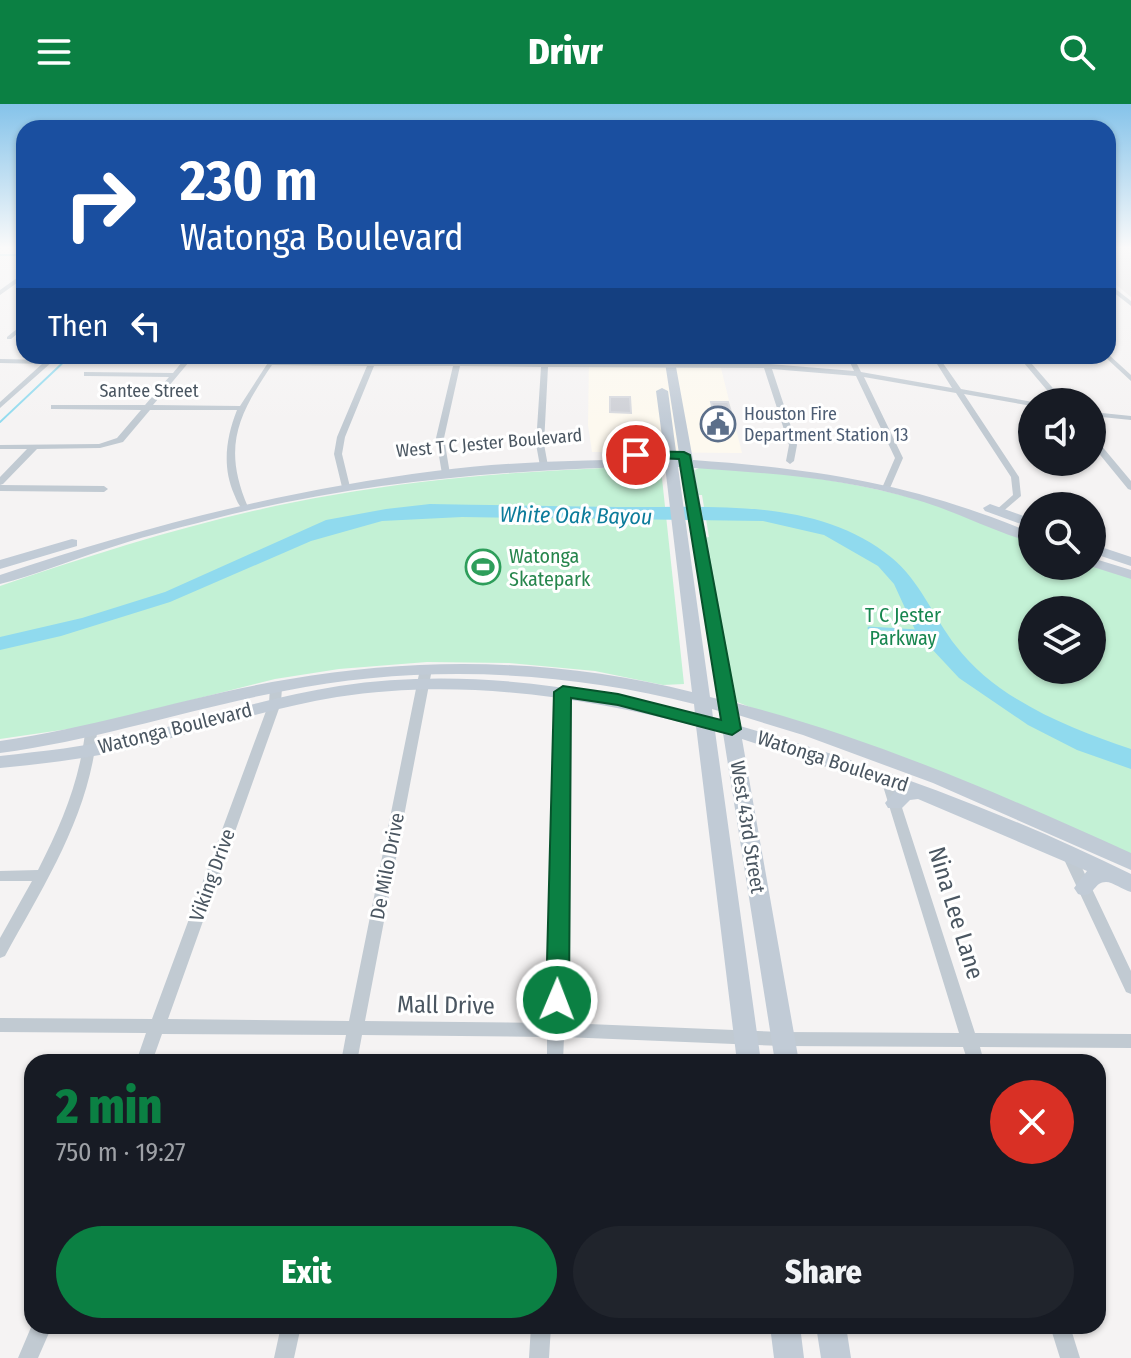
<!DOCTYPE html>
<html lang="en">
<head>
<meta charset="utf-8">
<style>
	body { margin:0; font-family:"Fira Sans Condensed",sans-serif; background:#20242c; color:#f1f3f6; height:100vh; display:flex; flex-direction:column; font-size:30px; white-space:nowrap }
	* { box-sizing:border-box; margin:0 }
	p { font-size:26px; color:#9ea1a6 }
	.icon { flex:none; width:44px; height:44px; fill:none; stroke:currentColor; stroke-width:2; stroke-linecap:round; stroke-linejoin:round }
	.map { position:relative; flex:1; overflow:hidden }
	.panel { position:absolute; left:24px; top:950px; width:1082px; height:280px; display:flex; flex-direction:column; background:#171b24; border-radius:24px; box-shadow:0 2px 6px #0004 }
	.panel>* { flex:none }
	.guide { position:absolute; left:16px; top:16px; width:1100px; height:244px; border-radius:24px; box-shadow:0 2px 6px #0004; background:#1a4fa0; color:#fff; overflow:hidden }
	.buttons { position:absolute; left:1018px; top:284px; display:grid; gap:16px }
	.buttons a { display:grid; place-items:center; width:88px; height:88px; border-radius:50%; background:#171b24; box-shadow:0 2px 6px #0004; font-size:40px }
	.pin { position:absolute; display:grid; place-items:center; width:68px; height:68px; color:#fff; margin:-34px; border:4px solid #fff; border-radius:50%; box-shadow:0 2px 8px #0007 }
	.me { position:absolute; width:88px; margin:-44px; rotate:1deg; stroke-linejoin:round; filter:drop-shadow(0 0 6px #0008) }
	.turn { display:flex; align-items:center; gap:28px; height:168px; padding:0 32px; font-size:36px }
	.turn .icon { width:104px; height:104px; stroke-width:2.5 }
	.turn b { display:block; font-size:56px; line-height:68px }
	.then { display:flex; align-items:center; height:76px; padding:0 32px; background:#0003; gap:16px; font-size:30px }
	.round { display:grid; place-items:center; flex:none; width:84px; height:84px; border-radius:42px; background:#20242c }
	.head { display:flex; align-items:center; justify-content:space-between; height:136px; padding:0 32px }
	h1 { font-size:48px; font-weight:800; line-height:60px; color:#0b8043 }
	.action { display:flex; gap:16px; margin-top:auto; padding:16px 32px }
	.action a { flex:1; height:92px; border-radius:48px; background:#0b8043; color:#fff; font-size:32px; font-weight:800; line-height:92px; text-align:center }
	.action a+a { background:#20242c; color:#f1f3f6 }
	header { display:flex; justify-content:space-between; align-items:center; height:104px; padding:0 32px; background:#0b8043; color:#fff; font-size:36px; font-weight:800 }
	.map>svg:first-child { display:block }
</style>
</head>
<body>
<header><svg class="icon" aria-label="menu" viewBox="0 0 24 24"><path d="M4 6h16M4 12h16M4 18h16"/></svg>Drivr<svg class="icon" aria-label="search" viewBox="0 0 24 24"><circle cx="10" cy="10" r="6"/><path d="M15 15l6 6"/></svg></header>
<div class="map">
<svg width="1131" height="1254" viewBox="0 0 1131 1254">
	<rect width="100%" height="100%" fill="#f5f3f3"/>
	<path fill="#fdf9ef" d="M589 252H652L654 264H721L742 349 592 348 588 321Z"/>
	<path fill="#e6e4e5" d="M1108 143H1123L1131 149V193L1108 174Z"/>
	<path fill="#c3f1d5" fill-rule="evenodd" d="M701 363C778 367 853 377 927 398 963 408 998 424 1032 437V462H1092L1131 474V753L737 598 733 593 705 434 709 433 702 391H698L693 367ZM1032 506H1092V566H1032Z
		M604 364 661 365 684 580 663 581 595 567 509 559 427 558 339 565 275 575 89 622 0 635V482C109 445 220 410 333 391 423 375 513 368 604 364Z"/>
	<path fill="#90daee" d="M430 400C493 401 555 402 618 403 708 404 817 392 892 454 920 477 934 514 956 542 996 595 1070 625 1131 645V665L1077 646 1028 621 959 574 916 528 894 480 878 462 824 431 763 417 462 413 382 417 311 437 170 498 61 532 0 546V533L82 514 165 488 326 416 386 405Z"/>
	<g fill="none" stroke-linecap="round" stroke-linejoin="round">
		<path stroke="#90daee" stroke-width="2" d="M0 151H24
			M0 318 70 252"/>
		<path stroke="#90daee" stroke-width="3" d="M869 524 917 527"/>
	</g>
	<path fill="#cdcfd5" stroke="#d7d9de" stroke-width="2" d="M610 293H630L631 309 610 308Z
		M711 298H728L735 321 705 325 703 314H715Z"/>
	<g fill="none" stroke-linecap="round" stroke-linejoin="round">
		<path fill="#c1cad2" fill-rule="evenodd" d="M24 169V174L0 191V186Z
			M1108 179 1131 197V202L1108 184Z
			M24 219V224L11 235H7V233Z
			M1108 250 1131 271V277L1104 252H1108Z
			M187 252H194L153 301 240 302 271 254 273 253 276 255 275 257H369L374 252 377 254 376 258H454L456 252H462L461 258 541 259 542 252H548V259L763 260 761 252H767L770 260 854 267 847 252H853L861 268 952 284 932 252H938L961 285 1033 298 1032 302 964 290 1019 373 1021 392 1000 410 995 407 1013 391 1011 373 956 289 864 273 903 354 890 384 886 387 882 384 895 354 856 272 772 265 797 341 794 357 790 360 786 357 789 341 764 264 548 263 544 340 548 362 544 365 540 362 536 340 541 263 460 262 444 334 450 370 446 373 442 370 436 334 453 262H374L345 333 342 350 350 383 346 386 342 383 334 350 337 333 367 262 272 261C238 311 222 343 248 403L247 405 244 406C238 401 237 397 234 390 222 362 226 334 237 306H150L123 338 100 344 37 345 3 380 0 381V373L27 345H0V341L99 340 117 334 141 306 54 305H51V301H145L169 273 87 272H84V268L173 269Z
			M1018 252H1025L1065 298H1057Z
			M0 255 48 256 52 258 0 304V298L42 260 0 259Z
			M1092 308 1131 312V316L1092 312Z
			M1092 334H1095L1131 377V386L1128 385 1092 341Z
			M0 381 104 382 108 385 104 388 0 387Z
			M426 562 432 565 365 917 548 919 557 588 563 584 569 588 564 919 783 928 959 929 883 682 886 673H894L896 676 895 682 975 929 1131 930V944L980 943 984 958H968L963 943 783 942 564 933 563 958H547V933L362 931 357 958H341L346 931 162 930 152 958H136L146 929 0 928V914L152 915 269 599 270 583 276 579 282 583 281 599 168 915 349 917 420 565Z
			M91 625 97 629C89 712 44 781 5 852L0 854V834L32 777H0V767L38 766C61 721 79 679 85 629Z
			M1068 744 1073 745 1075 749 1131 867V890L1126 888 1061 749 1063 745Z
			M32 1221 52 1222 38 1254H18Z
			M281 1222H301L294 1254H274Z
			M531 1222H551L549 1254H529Z
			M1050 1222H1070L1080 1254H1060Z"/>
		<path fill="#c1cbd6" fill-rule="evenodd" d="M664 252H674L693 356C818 365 915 380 1032 429V438C993 428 956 407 917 396 846 374 769 369 694 364L736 599C872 634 1003 691 1131 749V766L933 679 803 631 738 611 740 622C875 661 1005 708 1131 770V788C1123 786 1113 778 1106 778 1092 778 1095 796 1078 790L1074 784 1087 767 918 695 910 696 902 704H888L885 699 896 686 742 635 799 958H775L723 629 715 627 761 958H737L696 622C579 592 458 574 337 593 265 605 196 629 126 646 84 655 42 660 0 664V652C43 647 85 643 126 633 197 617 267 593 339 582 459 564 579 581 695 610L694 600C561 566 419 560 284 587 189 605 97 636 0 649V637C98 623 192 591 290 575 424 552 560 555 692 588L665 362C512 365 358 377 209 416 174 425 138 434 103 446 69 457 35 471 0 480V471C142 423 286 386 435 367 511 357 588 356 665 355L656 287 662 284 668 287 677 355 680 356ZM678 363H681L718 595 710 593ZM712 605 719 607 721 617 713 614Z
			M990 400 1032 415V424L985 407 983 404Z
			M72 435 77 436V442L0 465V456Z
			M1092 440 1131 453V462L1092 449Z
			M1092 454 1131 466V475L1090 462H1092Z
			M770 1222H800L804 1254H774Z
			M816 1222H846L851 1254H821Z"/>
	</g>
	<linearGradient id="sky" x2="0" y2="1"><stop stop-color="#85c3ea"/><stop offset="0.45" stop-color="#fafafa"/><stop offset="1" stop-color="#fafafa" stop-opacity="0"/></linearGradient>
	<rect width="1131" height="319" fill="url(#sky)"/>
	<path fill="#0b8043" stroke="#07532c" stroke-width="2" d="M636 347 684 348 690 351 741 625 732 631 618 601 571 594 569 896 566 904 557 907 549 904 546 896 554 588 563 582 618 590 721 616 679 355 632 353 630 351Z"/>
	<defs>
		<g id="civic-ring" transform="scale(1.8)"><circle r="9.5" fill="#fff" stroke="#5c6f8a" stroke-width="1.5"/><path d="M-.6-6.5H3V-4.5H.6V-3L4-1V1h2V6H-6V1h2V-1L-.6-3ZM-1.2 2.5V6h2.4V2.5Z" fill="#5c6f8a"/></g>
		<g id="stadium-ring" transform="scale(1.8)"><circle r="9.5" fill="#fff" stroke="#2e9e5b" stroke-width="1.5"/><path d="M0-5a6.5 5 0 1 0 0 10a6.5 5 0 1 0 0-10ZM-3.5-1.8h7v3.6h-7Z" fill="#2e9e5b"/></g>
	</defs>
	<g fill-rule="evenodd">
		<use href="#civic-ring" x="718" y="320"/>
		<use href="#stadium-ring" x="483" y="463"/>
	</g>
	<g text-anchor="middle" stroke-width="6" stroke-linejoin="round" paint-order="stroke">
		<g font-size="18" fill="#4a5661" stroke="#fff">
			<text x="149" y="293">Santee Street</text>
			<text transform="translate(489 339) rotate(-5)" y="6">West T C Jester Boulevard</text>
		</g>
		<g font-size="18" fill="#4e5e75" stroke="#fff" text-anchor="start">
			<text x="744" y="316">Houston Fire<tspan x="744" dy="21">Department Station 13</tspan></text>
		</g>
		<g font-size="20" fill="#27864d" stroke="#fff" text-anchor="start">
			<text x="509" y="459">Watonga<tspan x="509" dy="23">Skatepark</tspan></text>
		</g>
		<g font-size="20" fill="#17864f" stroke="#fff">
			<text x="903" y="518">T C Jester<tspan x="903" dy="23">Parkway</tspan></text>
		</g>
		<g font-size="20" fill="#4a5661" stroke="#fff">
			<text transform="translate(175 624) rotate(-14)" y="7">Watonga Boulevard</text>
			<text transform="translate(833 657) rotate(18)" y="7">Watonga Boulevard</text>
			<text transform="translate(748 723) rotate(81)" y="7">West 43rd Street</text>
			<text transform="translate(387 762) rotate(-79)" y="7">De Milo Drive</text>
			<text transform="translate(212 771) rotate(-70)" y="7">Viking Drive</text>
		</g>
		<g font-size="22" font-style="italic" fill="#0c7c9b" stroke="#fff">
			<text transform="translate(576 411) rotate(1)" y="8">White Oak Bayou</text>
		</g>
		<g font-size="24" fill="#4a5661" stroke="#fff">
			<text transform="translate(956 809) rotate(73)" y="8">Nina Lee Lane</text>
			<text transform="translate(446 901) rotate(1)" y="8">Mall Drive</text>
		</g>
	</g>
</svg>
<div class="buttons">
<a><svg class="icon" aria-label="sound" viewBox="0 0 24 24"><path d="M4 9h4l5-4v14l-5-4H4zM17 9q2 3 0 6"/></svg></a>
<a><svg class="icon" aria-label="search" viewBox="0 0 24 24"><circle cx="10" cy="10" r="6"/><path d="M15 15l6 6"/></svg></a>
<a><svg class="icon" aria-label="layers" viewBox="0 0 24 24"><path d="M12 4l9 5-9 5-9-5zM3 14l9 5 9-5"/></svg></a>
</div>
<div class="pin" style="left:636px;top:351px;background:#d93025"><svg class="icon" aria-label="arrive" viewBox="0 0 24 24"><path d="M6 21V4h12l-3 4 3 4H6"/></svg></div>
<svg class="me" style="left:557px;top:896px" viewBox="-20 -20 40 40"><circle r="17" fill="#0b8043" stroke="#fff" stroke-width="3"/><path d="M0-11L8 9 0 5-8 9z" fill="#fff"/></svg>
<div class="guide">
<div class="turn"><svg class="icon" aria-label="right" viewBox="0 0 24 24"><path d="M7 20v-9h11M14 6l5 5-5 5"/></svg><div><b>230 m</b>Watonga Boulevard</div></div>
<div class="then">Then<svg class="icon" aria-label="left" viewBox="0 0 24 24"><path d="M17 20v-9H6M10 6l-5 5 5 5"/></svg></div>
</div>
<section class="panel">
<div class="head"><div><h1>2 min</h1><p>750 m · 19:27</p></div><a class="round" style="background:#d93025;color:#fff"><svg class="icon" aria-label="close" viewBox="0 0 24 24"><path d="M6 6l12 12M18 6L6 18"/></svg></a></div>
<div class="action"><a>Exit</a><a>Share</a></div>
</section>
</div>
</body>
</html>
